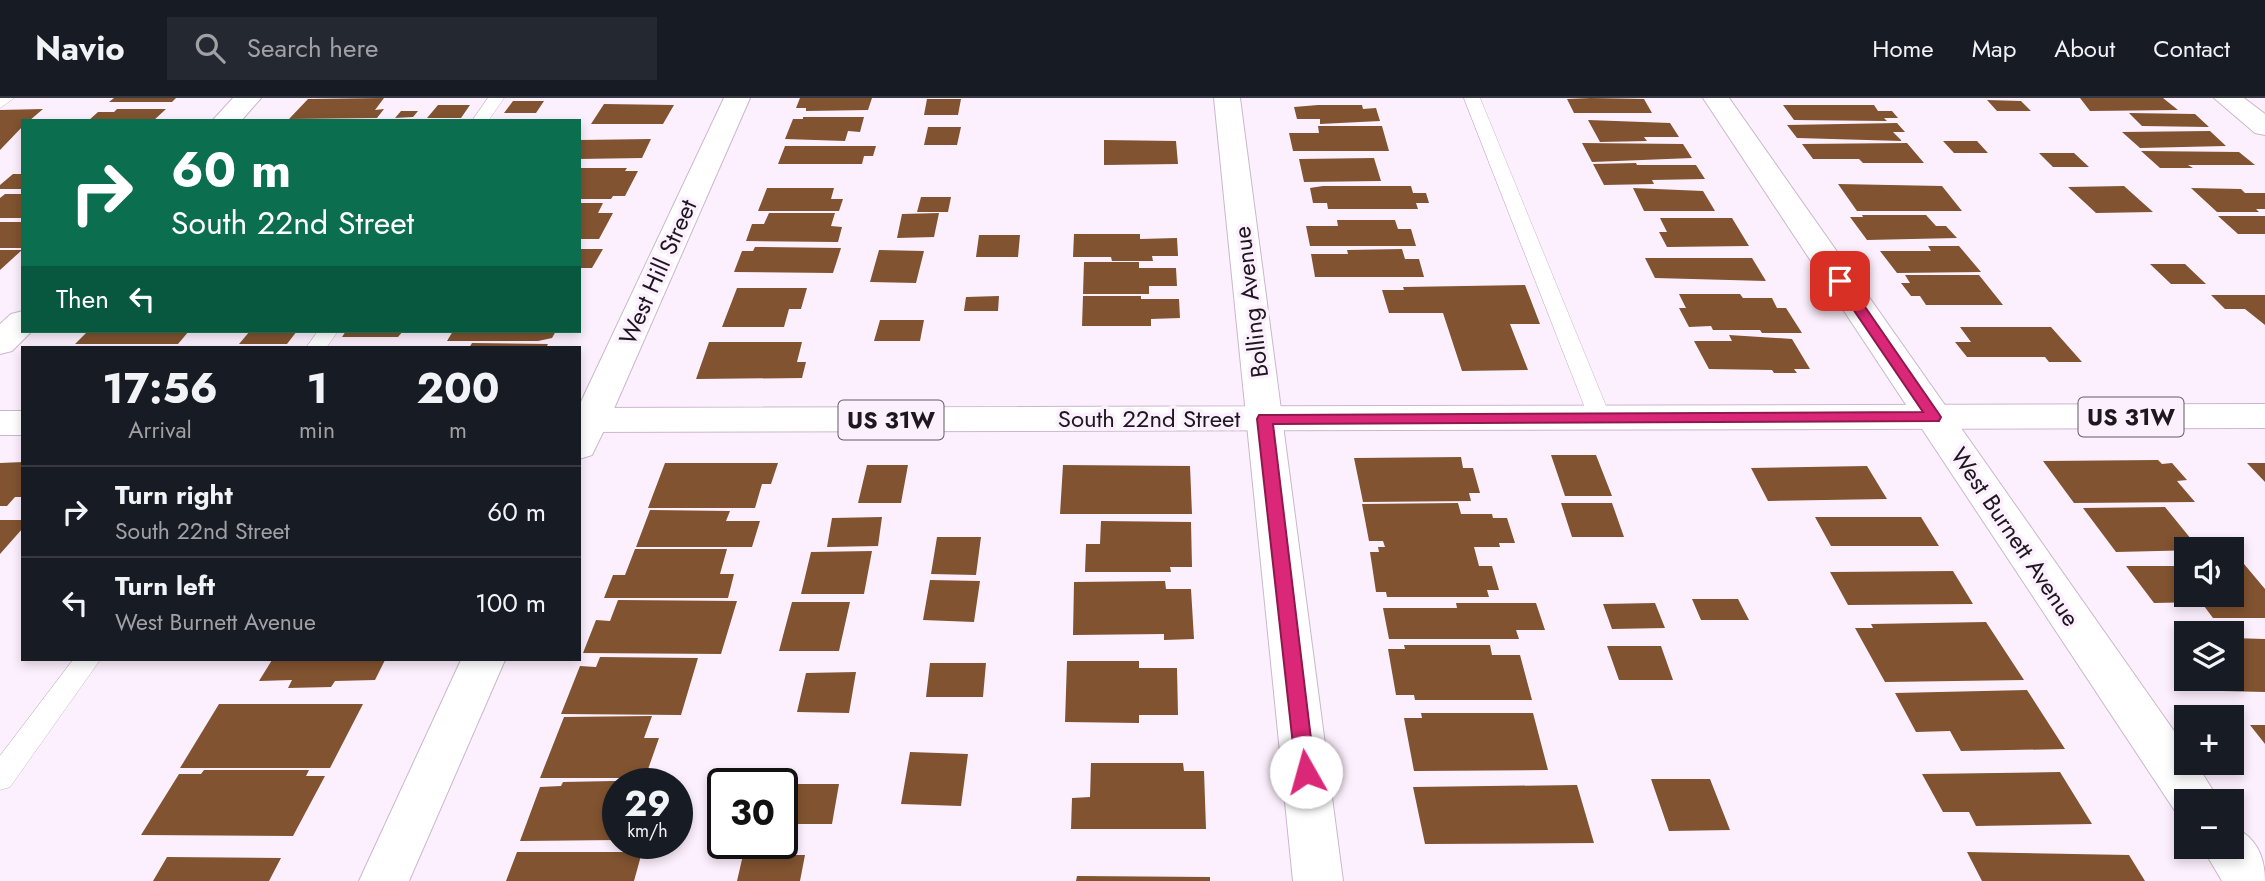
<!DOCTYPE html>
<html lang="en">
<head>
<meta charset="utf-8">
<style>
	body { margin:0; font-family:Jost,sans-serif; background:#242831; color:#f1f3f6; height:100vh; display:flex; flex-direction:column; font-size:26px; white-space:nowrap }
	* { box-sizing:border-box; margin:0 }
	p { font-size:23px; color:#9ea1a6 }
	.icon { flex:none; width:38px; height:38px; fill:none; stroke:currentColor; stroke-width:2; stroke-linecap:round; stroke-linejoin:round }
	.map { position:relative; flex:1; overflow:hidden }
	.sheet { position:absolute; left:21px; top:248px; width:560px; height:315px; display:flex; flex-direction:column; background:#171b24; border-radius:0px; box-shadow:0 4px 10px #0003 }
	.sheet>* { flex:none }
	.banner { position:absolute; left:21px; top:21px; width:560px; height:214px; border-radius:0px; box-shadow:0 4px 10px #0003; background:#0b6e4f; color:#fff; overflow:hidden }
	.fabs { position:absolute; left:2174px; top:439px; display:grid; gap:14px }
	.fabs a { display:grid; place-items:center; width:70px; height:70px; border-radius:0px; background:#171b24; box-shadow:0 4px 10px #0003; font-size:35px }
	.speed { position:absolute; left:602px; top:670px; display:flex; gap:14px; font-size:35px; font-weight:700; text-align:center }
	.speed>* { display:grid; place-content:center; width:91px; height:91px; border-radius:50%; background:#171b24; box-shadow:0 4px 10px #0003; line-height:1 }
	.speed small { font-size:18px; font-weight:400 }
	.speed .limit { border:4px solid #111; border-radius:10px; background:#fff; color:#111 }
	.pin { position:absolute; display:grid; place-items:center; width:60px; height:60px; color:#fff; margin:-30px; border-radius:14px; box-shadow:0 4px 10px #0006 }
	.me { position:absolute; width:77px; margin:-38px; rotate:353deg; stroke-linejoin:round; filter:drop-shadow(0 0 5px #0008) }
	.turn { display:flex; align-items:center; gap:24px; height:147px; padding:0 35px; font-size:32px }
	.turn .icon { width:91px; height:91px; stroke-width:2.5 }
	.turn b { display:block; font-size:49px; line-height:60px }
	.then { display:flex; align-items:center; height:66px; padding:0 35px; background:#0003; gap:14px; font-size:26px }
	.eta { display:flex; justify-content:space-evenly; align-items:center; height:119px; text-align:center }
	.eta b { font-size:42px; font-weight:700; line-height:49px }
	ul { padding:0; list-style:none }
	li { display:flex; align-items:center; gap:21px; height:91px; padding:0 35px; border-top:2px solid #363941 }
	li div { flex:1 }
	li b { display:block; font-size:26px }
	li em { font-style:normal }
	header { display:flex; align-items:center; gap:42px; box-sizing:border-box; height:98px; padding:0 35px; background:#171b24; border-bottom:2px solid #363941 }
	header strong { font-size:33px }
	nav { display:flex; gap:38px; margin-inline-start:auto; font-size:24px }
	.search { width:490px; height:63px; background:#242831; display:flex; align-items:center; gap:18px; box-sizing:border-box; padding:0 24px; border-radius:0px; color:#9ea1a6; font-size:26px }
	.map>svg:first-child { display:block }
</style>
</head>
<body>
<header>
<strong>Navio</strong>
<div class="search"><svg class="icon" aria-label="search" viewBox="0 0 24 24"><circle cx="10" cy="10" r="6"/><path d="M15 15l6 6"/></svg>Search here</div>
<nav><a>Home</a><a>Map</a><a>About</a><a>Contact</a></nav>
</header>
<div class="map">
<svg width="2265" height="783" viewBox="0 0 2265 783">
	<rect width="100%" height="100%" fill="#fdf0fe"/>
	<path fill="#815330" d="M114 0H176L172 4H109Z
		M384 0 375 12 384 11 377 20 289 21 308 1Z
		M800 0H872L868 12 806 13V10H796Z
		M1591 0 1644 1 1652 15H1574L1567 1Z
		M2080 0H2163L2178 12 2090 13Z
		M927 1H961L958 17H924Z
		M1987 2 2021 3 2031 13H1997Z
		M513 3H544L536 15H504Z
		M604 6 674 7 663 26H591Z
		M438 7H470L461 20H427Z
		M1318 7H1362L1363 11 1376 10 1380 23 1320 26V21H1297L1294 9Z
		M1783 7H1874L1878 13H1892L1898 20H1884L1887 23 1794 22Z
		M43 11 29 23H23V28L0 52V12Z
		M117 11H166L153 23H88L98 14H114Z
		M401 13H418L413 19 395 20Z
		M2129 15 2195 16 2209 29 2142 28Z
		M803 19H864L860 34 848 33 845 43 785 41 793 21H803Z
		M1588 22 1670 25 1679 39H1644L1647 43 1600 44Z
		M1897 25 1905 34H1893L1902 43 1797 40 1787 27Z
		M1318 28H1382L1389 53H1293L1289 35H1319Z
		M928 29H961L957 47H924Z
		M2210 33 2226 48 2140 50 2122 34Z
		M651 41 642 60 579 61V42Z
		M1104 42 1176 43 1178 66 1104 67Z
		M1943 43H1977L1988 55H1954Z
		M1582 45 1683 46 1692 60 1592 64Z
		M1907 45 1924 65H1863L1859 61H1813L1802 46Z
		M785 48H876L873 58H864L862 66H778Z
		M2141 53 2239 54 2255 67H2188L2193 70H2160Z
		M2039 55H2074L2089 69H2053Z
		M1374 60 1381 83 1304 84 1299 61Z
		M1636 65 1637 67H1696L1705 81 1652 82 1654 86 1604 87 1593 66Z
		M579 70H627L625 73H638L625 98H613L611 101H579Z
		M13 76H23V91H0V87Z
		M1838 86 1942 88 1962 113H1857Z
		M1323 88H1411L1413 95H1426L1429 105H1416L1418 111H1328L1327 105H1313L1310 90Z
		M2124 88 2153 114 2096 115 2068 89Z
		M767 90H834L831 101H843L839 113H758Z
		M1633 90 1703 93 1715 113H1644Z
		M2191 90 2241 91 2245 95H2265V111H2256L2259 114H2217Z
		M5 96H23V120H0V100Z
		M921 99H951L948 114H917Z
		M579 105H603L598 115H613L599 141H579Z
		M769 115H835L831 128 842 129 838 144 746 143 752 126H764Z
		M939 115 934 139 897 140 902 116Z
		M1862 117H1926L1936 128H1946L1957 140 1867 142 1850 119H1863Z
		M2218 118H2265V136H2238Z
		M1660 120H1732L1749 148 1667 149 1659 134H1667Z
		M1337 122H1395L1398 131H1411L1416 148H1310L1306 128H1338Z
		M0 124H23V150H0Z
		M1074 136H1140V141L1177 140 1178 158H1152L1153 163H1112L1111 159H1073Z
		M979 137H1020L1018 159H976Z
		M1928 148H1959L1981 174 1897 175 1880 153H1931Z
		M755 149 841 150 833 175 734 174 742 153H753Z
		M579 151H603L592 170H579Z
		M1402 151 1405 161H1419L1424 179H1315L1311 156H1348L1347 152Z
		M0 152H22L0 172Z
		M879 152 924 153 916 185 870 184Z
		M1645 160H1752L1766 183 1655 180Z
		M1084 164H1139V170H1176L1177 188H1149V196H1083Z
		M2150 166H2185L2206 186H2171Z
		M1905 177H1979L2003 207H1926L1920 198H1911L1901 185H1910Z
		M1525 187 1540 226H1510L1528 272 1462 273 1443 215H1389L1382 192H1404L1403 189Z
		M737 190H807L801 211H789L784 229H722Z
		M1679 196H1740L1743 200H1772L1777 210H1786L1802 235H1762L1760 232H1713L1711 228 1689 229 1679 210H1686Z
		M2211 197H2265V227L2245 211H2225Z
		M999 198 998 213H964L966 199Z
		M1083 198H1141V201H1179L1180 220 1151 221V228H1082Z
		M880 222H924L920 243H874Z
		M1960 229H2051L2082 264H2049L2045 259H1967L1955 244H1971Z
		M88 233H189L178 246H75Z
		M250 233H297L287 246H239Z
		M346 233H403L398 239H342Z
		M453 233H556L552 240 538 243H447Z
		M1729 237 1792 241 1810 271H1794L1797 275H1774L1772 272 1709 271 1694 243H1732Z
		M709 244H802L797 264H806L802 280 696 281Z
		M472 245 548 246 546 250H469Z
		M1551 357H1596L1612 398H1565Z
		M1461 359 1463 370H1473L1480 395H1469L1471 403 1363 404 1354 360Z
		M2158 362 2162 366 2172 365 2187 382 2177 383 2195 404 2074 405 2043 363Z
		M23 364V399H15L7 408H0V365Z
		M665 365H778L771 386H762L755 410H648Z
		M2247 365H2265V384Z
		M867 367H908L901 405H858Z
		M1063 367 1190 368 1192 416H1060Z
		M1867 368 1887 401 1768 403 1751 370Z
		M1458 405 1461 416H1492L1493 420H1507L1515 445H1499L1500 449H1474L1479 468H1492L1499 492H1487L1489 499H1387L1386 494H1376L1370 454H1379L1378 449H1385L1383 443H1369L1362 406Z
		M1561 405H1612L1624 439H1572Z
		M2165 409 2200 452 2116 454 2083 410Z
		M650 412 730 413 726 423H760L752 449H636Z
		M882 419 878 448 827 449 832 420Z
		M1815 419H1921L1939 448H1831Z
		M0 422H23V430L0 456Z
		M1101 423 1191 424 1192 469H1170L1171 474H1085L1086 446H1100Z
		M937 439H981L976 477 931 476Z
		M635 451H727L720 476H734L728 500H604L613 477H625Z
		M872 453 864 496H801L811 454Z
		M2231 460H2239L2265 491V520H2213L2201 504 2154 505 2126 468H2183L2177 461H2186V497H2231Z
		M1953 473 1973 506 1848 507 1830 474Z
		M930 482 980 483 974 524 923 522Z
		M1165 483 1166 491H1191L1194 541 1164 542V536L1073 537 1074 484Z
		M1692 501H1738L1749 522H1701Z
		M618 502 737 503 721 556 583 555 596 522 610 523Z
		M792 504H850L839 553H779Z
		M1456 505H1536L1545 532H1516L1519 541H1389L1383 510H1457Z
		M1655 505 1665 530 1612 531 1603 506Z
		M1986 524 2024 582 1885 584 1855 530H1873L1871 526Z
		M2231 540 2265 541V594L2223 593 2213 581H2231Z
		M1404 547H1490L1492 557H1520L1532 602H1415L1414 597H1396L1388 551H1405Z
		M1607 548H1661L1673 582H1619Z
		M600 559 698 560 681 617 561 616 580 568 596 569Z
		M272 562H385L375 582 335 583 331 589 288 590 292 582 259 583Z
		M1067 563H1139V570H1177L1178 617H1139V625L1065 624Z
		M930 565H986L983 599H926Z
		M856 574 849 615 797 614 806 575Z
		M2027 592 2065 651 1961 653 1950 633 1916 634 1895 595Z
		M219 606H363L330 670H180Z
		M1421 615H1533L1548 672 1414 673 1404 620H1422Z
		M652 618 644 640H659L646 677H634L633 680H540L564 619Z
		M2250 627H2265V646Z
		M910 654 968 656 961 708 901 706Z
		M1091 665H1183L1184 673H1204L1206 731H1071L1072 700 1090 699Z
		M204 672H309L306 678H325L293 738 141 737 179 676H201Z
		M2060 674 2092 726 1976 728 1969 714H1943L1922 676Z
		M1651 681H1710L1730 732 1669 733Z
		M664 682 662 686H618V742L520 743 540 689 561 688 563 684Z
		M782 686H839L832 726H782Z
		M1577 687 1594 745 1425 746 1413 689Z
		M517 754H642L634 783H506Z
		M1967 754 2129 757 2145 783H1982Z
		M743 757H805L800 783H737Z
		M167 759 281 760 269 783H153Z
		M1077 778 1210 779V783H1076Z"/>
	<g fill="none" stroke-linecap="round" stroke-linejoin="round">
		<g stroke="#cbb6ce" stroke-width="1">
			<path id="service" d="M0 0H14L0 10Z
				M488 0H504L488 23H472Z
				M1464 0H1480L1611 320 1608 325H1592L1589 320Z
				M318 233H338L326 250H306Z
				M73 562H100L10 689 0 692V658Z"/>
		</g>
		<g stroke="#cbb6ce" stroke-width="2">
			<path id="minor" d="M233 0H261L241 23H212Z
				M724 0H750L609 322 604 331 591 334 579 331V308Z
				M1214 0H1240L1343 783H1293Z
				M1703 0H1729L2186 650V665H2196L2220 704H2186V721L2179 719Z
				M2214 0H2244L2265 16V37L2255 35Z
				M23 213V233H32L12 253 0 256V226L11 216Z
				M2231 728C2256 738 2265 758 2265 783H2222L2202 749H2231Z"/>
		</g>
		<g stroke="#cbb6ce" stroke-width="2">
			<path id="tertiary" d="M591 310 604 313 609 322 592 357 579 361V313Z
				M461 562H505L409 783H359Z"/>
		</g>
		<g stroke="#cbb6ce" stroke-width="2">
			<path id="primary" d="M2265 306V330L579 334V310Z
				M0 313H23V337H0Z"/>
		</g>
		<use href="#service" fill="#fff" fill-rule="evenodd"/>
		<use href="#minor" fill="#fff" fill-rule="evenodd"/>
		<use href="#tertiary" fill="#fff" fill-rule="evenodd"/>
		<use href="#primary" fill="#fff" fill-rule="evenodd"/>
	</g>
	<path fill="#db2777" stroke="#8e194d" stroke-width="2" d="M1840 179 1845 180 1939 316 1941 319 1939 323 1273 326 1315 674 1313 680 1306 683 1299 680 1296 674 1257 321 1259 317 1923 314 1834 183Z"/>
	<g text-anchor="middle" stroke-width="7" stroke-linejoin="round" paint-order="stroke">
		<g fill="#fdf0fe" stroke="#625863" stroke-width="2">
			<rect x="2078.5" y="299.5" width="105" height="39" rx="5"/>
			<rect x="838.5" y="302.5" width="105" height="39" rx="5"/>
		</g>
		<g font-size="23" font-weight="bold" fill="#1f1720">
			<text x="2131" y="327">US 31W</text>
			<text x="891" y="330">US 31W</text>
		</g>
		<g font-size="24" fill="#1f1720" stroke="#fdf0fe">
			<text transform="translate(658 174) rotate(-66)" y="8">West Hill Street</text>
			<text transform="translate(1251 204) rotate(-97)" y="8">Bolling Avenue</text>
			<text x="1149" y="329">South 22nd Street</text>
			<text transform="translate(2015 439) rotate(56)" y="8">West Burnett Avenue</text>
		</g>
	</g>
</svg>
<div class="fabs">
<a><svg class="icon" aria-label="sound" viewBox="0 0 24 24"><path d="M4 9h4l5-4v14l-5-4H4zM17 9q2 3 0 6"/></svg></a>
<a><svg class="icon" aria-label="layers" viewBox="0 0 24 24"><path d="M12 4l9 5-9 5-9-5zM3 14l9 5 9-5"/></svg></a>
<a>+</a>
<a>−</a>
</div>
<div class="speed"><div>29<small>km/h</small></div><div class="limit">30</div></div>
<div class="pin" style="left:1840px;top:183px;background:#d93025"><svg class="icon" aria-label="arrive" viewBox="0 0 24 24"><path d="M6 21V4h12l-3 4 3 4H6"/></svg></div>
<svg class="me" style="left:1306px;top:674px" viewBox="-20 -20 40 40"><circle r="19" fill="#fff"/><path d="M0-13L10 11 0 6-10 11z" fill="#db2777"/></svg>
<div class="banner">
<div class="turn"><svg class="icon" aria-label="right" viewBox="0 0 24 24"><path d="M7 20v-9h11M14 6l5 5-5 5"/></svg><div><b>60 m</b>South 22nd Street</div></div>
<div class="then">Then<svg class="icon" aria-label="left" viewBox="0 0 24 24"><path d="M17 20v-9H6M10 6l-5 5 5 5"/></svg></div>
</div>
<section class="sheet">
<div class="eta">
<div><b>17:56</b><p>Arrival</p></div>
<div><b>1</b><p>min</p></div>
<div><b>200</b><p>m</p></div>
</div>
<ul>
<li><svg class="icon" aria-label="right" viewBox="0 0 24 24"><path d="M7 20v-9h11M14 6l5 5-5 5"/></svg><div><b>Turn right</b><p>South 22nd Street</p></div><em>60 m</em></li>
<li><svg class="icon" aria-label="left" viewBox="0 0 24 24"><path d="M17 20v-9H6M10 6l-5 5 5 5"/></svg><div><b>Turn left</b><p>West Burnett Avenue</p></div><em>100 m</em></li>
</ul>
</section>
</div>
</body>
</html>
